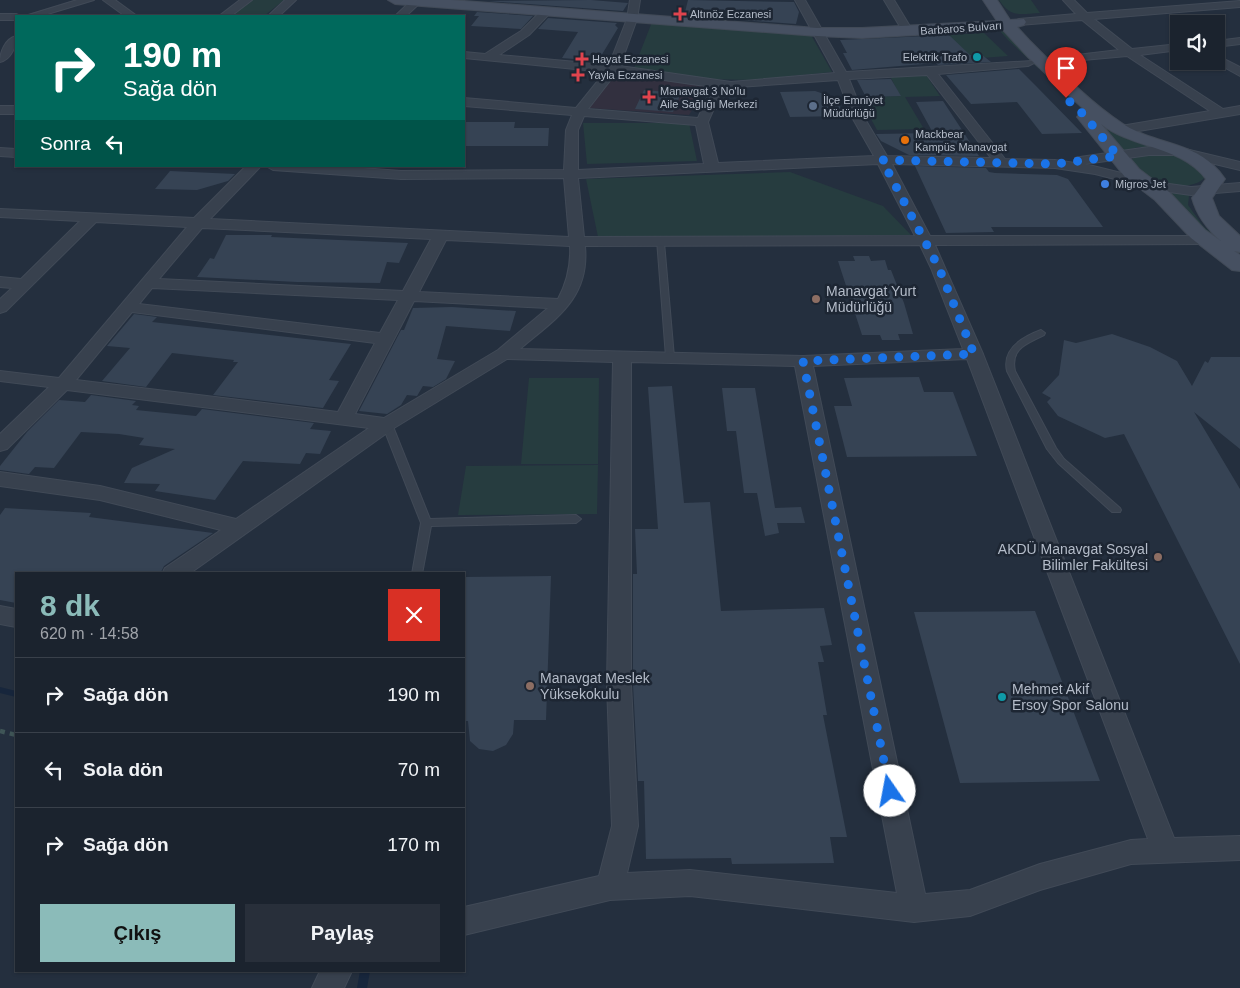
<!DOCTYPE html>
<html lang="tr">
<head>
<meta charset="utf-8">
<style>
	body { margin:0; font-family:Helvetica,sans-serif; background:#282f3a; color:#f1f3f6; height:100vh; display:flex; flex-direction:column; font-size:19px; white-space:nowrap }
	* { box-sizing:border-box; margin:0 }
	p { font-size:16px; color:#a0a4aa }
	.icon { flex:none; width:28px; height:28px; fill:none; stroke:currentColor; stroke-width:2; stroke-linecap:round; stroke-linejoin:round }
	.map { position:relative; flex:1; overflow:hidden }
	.sheet { position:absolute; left:15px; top:572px; width:450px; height:400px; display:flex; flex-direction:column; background:#1b232e; border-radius:0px; box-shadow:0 1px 4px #0004,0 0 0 1px #39404a }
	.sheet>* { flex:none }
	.banner { position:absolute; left:15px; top:15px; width:450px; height:152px; border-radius:0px; box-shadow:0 1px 4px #0004,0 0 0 1px #39404a; background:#00695c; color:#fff; overflow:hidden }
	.fabs { position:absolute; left:1170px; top:15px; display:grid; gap:10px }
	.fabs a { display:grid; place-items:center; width:55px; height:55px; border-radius:0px; background:#1b232e; box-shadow:0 1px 4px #0004,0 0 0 1px #39404a; font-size:25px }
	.pin { position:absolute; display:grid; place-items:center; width:42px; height:42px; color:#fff; margin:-51px -21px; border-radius:50% 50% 50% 0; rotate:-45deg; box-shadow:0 0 5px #0007 }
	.pin .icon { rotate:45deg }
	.me { position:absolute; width:55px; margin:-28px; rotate:348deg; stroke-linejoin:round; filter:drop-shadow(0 0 4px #0008) }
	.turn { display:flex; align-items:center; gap:18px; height:105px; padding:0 25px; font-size:22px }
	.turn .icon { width:65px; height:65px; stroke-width:2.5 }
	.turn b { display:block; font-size:35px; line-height:42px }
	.then { display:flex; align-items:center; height:48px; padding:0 25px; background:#0003; gap:10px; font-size:19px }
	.round { display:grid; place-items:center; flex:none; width:52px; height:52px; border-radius:0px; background:#282f3a }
	.headline { display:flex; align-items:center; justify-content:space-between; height:85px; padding:0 25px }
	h1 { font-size:30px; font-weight:600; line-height:38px; color:#8bbbb9 }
	.button { display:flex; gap:10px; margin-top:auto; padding:10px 25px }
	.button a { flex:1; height:58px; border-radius:0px; background:#8bbbb9; color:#111; font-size:20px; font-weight:600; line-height:58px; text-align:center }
	.button a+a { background:#282f3a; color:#f1f3f6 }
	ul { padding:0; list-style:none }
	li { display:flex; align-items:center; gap:15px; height:75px; padding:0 25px; border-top:1px solid #39404a }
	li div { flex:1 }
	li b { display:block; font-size:19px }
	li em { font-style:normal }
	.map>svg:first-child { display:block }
</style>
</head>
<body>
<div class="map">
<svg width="1240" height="988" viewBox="0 0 1240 988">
	<rect width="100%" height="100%" fill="#242f3e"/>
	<path fill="#32303f" d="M615 72 707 86 689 115 589 108Z"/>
	<path fill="#263c3f" d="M247 0H284L264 16H224Z
		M999 0H1031L1040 13C1020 14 1011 18 999 0Z
		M652 22 811 35 832 72 753 80 702 79 634 68Z
		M1001 29 1100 121 1155 148 1139 147 1122 151 1091 117 1008 40 999 30Z
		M984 33 1008 56 955 60 949 35Z
		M926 75 940 96 905 97 924 129 877 130 859 97 900 96 890 76Z
		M583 123H689L697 161 587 164Z
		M1170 153 1186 158 1206 176C1195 191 1162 187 1148 179 1141 175 1135 167 1130 162L1136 155Z
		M790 172 883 206 911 235 598 237 586 179Z
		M1159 189 1192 192 1189 196 1188 205 1203 226 1227 246H1220Z
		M529 378H599L598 464H521Z
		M598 465 597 514 458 515 466 466Z"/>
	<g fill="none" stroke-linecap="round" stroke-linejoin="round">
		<path fill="#17263c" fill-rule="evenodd" d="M0 687 16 691V697L0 693Z
			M360 971H370L367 988H357Z"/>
	</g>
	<path fill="#364354" d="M591 0 628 3 623 11 487 1Z
		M688 0 794 2 799 12 796 24 684 16Z
		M477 12 533 16 521 29 471 26 479 16H474Z
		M548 18 617 23 615 25 618 28 598 61 562 58 578 32 538 29Z
		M949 35 970 55 981 54 991 62 938 65 936 63 852 70 843 53H847L840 40Z
		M1019 69 1037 87 1082 133 1042 134 1017 102 971 104 946 75Z
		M891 79 901 96 866 97 857 80Z
		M644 90 681 93 673 112 635 109Z
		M815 91 836 98 844 116 790 117 780 92Z
		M943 101 979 156 909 155 881 141 876 134 933 133 916 102Z
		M464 122H515L514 128H549L548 146H464Z
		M915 166 986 168 989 172 995 173 1057 175 1068 179 1103 227H991L994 232 946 233Z
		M170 171 235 174 228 181 197 190 155 189Z
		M226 235H272L271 237 408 243 399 263 387 262 380 283 297 282 197 277 210 258 214 259Z
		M853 256H869L871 261 885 260 888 270H891L904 303 913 334H898L900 340H882L880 335H862L838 261H855Z
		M452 307 516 311 510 331 446 326 437 359 455 361 446 379 433 387 423 386 417 396 407 395 401 405 387 414 359 411 401 330H404L413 308Z
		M134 314 157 317 152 322 351 344 329 380 339 381 323 408 213 395 238 362H233L234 360 172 353 146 387 102 381 130 348 107 346Z
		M1112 334 1150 347 1177 361 1192 386 1205 361 1208 363 1211 357H1240V449L1194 412 1240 489V664L1124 434 1105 438 1058 416 1047 402 1051 398 1042 393 1059 375 1064 340 1076 343Z
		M919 377 924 392H953L977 456 847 457 834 406H852L844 378Z
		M672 386 684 503 710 502 721 611 824 608 832 645 820 646 824 662H818L827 715H823L847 837H830L834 863 732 864 731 858 646 859 644 781H638L633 684V574H637L635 529H658L648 387Z
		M722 388H755L775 508 801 507 805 523H777L779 533 765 536 757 493H744L736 431H727Z
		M91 395 136 401 132 405 139 406 136 410 196 416 202 409 314 423 310 429 331 431 320 454 306 453 300 464 243 461 215 500 155 491 160 484 124 483 132 468 175 449 139 445 144 438 119 434 81 432 54 468 35 467 29 474 0 470V466L27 432 59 400 85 402Z
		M5 508 91 513 89 517 213 533 164 566 160 574 135 571 132 574H16V603L0 600V515Z
		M551 576 546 720H514L513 734 506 745 493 751 479 749 470 741 468 721H464V577Z
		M1035 611 1100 781 960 783 914 612Z"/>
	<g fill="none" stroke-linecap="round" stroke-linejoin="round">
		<g stroke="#414a57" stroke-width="2">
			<path id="lane" d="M657 240H663L664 242 674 357 670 360 666 357Z
				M1041 330 1045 333 1044 335C1027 344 1010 348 1015 371L1056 448 1064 459 1120 508 1121 510 1120 512H1112L1058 463 1047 449 1007 371C1002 349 1022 337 1041 330Z
				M387 421 392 424 430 519 576 515 581 519 576 523 431 526 422 574H412L421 523 382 424Z"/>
		</g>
		<g stroke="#414a57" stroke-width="2">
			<path id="street" d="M77 0H94L41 16H25Z
				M103 0H115L137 16H125Z
				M240 0H252L231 16H219Z
				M285 0H296L279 16H268Z
				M412 0 421 2 406 16H395Z
				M630 0H640L637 19 620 66 731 82 835 73 795 0H805L846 72 1032 61 1034 63 1028 66 938 74 1005 159 1055 160 1075 163V158L1080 157 1149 147H1177L1240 162V170L1177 155H1149L1085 164 1162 183 1191 187 1240 183V191L1191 195 1162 191 1095 174 1055 168 892 164 930 236H1206L1213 240 1206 244 935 245 983 354 1174 838 1240 836V860L1131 864 1040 890 970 916 914 922 690 896 610 900 464 935V907L599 876 612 826 607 684 613 362 507 359 394 428 189 574H162L165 568 221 530 100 500 0 486V472L100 486 236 519 369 428 67 390 7 449 0 451V434L49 387 0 381V371L59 378 187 227 96 222 6 311 0 313V299L12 288 0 287V277L21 279 80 221 0 217V209L194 218 246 166H261L210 219 569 237 564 178 401 179 273 170 266 166H335L401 171 564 170 566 130 572 115 464 106V98L576 108 605 72 464 58V52L485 54 521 31 542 10 546 9 551 12 529 35 499 55 609 65 627 19ZM616 73 712 87 698 118 588 109ZM927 75 991 158 887 156 865 119 849 79ZM838 80 853 119 874 156 718 163 708 122 723 88ZM584 116 696 125 704 164 578 170V130ZM878 164 915 236 584 237 578 178ZM202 228 431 239 403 291 159 279ZM446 240 570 246C571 265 567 282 558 299L419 292ZM920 245 931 268 963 349 803 356 520 349C555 319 590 299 585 246ZM152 288 398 300 380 333 139 304ZM414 301 548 308 498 350 384 418 355 414ZM132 312 375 343 338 412 76 380ZM967 359 1148 839 1131 840 1040 864 970 890 925 894 813 366ZM631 362 795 366 897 893 690 870 627 873 638 826 631 684Z
				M884 0H894L911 28 910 30H902Z
				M1063 0H1074L1087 13 1240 1V7L1094 19 1132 49 1179 44V50L1140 55 1223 109 1240 106V114L1121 134 1116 133 1115 130 1116 127 1121 126 1210 111 1127 56 1039 64V60L1043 59 1119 50 1082 20 1019 25 1014 22 1019 19 1076 14Z
				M0 14H16L21 16H16V20H0Z
				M16 36C17 45 11 60 0 62 0 52 5 39 16 36Z
				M1240 38V44L1216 47V41Z
				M1216 55 1240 67V76L1213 61H1216Z
				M0 106H16V114H0Z
				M0 148 16 149V157L0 156Z
				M0 606 16 609V627L0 624Z
				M320 971H352L344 988H312Z"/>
		</g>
		<g stroke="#414a57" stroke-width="2">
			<path id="secondary" d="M388 0H451L817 28H862L997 21 983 0H997L1010 20 1024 19 1026 22 1024 25 1017 27 1029 40C1058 69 1089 102 1123 124 1159 147 1199 140 1225 179L1212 198 1219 216 1240 236V252L1234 251 1240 255V271L1232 270 1191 238 1155 200 1125 177 1077 117 1080 113 1087 112 1028 57 1003 30 862 38 817 36 395 4ZM1101 124C1133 149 1182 146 1206 179L1192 198C1197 216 1207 229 1221 241L1205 230 1169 192 1139 169Z"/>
		</g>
		<path stroke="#3f5557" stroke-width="4.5" stroke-dasharray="5 5" stroke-linecap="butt" d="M0 731 16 735"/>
		<use href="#lane" fill="#38414e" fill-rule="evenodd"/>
		<use href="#street" fill="#38414e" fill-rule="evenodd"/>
		<use href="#secondary" fill="#465061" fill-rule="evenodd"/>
	</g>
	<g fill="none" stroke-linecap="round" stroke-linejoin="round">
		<path stroke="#1a73e8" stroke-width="9" stroke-dasharray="0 16.2" d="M890 791 803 361 974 354 939 268 882 160 1055 164 1118 156 1083 114 1066 98"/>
	</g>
	<g fill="#e0444e" stroke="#1d2633" stroke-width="2">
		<path d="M677.5 6.5h5v5h5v5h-5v5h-5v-5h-5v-5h5z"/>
		<path d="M579.5 51.5h5v5h5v5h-5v5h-5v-5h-5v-5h5z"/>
		<path d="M575.5 67.5h5v5h5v5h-5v5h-5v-5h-5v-5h5z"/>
		<path d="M646.5 89.5h5v5h5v5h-5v5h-5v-5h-5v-5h5z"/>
	</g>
	<g fill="#0f9aa8" stroke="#1d2633" stroke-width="2">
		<circle cx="977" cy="57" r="5"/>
		<circle cx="1002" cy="697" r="5"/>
	</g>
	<circle fill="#5c6f8a" stroke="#1d2633" stroke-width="2" cx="813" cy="106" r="5"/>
	<circle fill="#e8710a" stroke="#1d2633" stroke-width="2" cx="905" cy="140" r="5"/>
	<circle fill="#3f7fe0" stroke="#1d2633" stroke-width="2" cx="1105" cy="184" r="5"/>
	<g fill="#8d6e63" stroke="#1d2633" stroke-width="2">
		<circle cx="816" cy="299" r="5"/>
		<circle cx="1158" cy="557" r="5"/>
		<circle cx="530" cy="686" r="5"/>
	</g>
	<g text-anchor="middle" stroke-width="5" stroke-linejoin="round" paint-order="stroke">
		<g font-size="11" fill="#b4bcc9" stroke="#1d2633" text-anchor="start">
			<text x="690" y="18">Altınöz Eczanesi</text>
			<text x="967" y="61" text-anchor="end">Elektrik Trafo</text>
			<text x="592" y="63">Hayat Eczanesi</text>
			<text x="588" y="79">Yayla Eczanesi</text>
			<text x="660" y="95">Manavgat 3 No'lu<tspan x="660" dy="13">Aile Sağlığı Merkezi</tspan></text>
			<text x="823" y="104">İlçe Emniyet<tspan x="823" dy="13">Müdürlüğü</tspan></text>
			<text x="915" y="138">Mackbear<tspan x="915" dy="13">Kampüs Manavgat</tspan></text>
			<text x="1115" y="188">Migros Jet</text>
		</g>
		<g font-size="11" fill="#b4bcc9" stroke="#1d2633">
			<text transform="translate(961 28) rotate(-4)" y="4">Barbaros Bulvarı</text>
		</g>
		<g font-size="14" fill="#b4bcc9" stroke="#1d2633" text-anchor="start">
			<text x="826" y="296">Manavgat Yurt<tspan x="826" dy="16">Müdürlüğü</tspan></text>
			<text x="1148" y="554" text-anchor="end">AKDÜ Manavgat Sosyal<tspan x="1148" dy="16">Bilimler Fakültesi</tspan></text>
			<text x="540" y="683">Manavgat Meslek<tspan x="540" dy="16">Yüksekokulu</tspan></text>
			<text x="1012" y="694">Mehmet Akif<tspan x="1012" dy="16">Ersoy Spor Salonu</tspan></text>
		</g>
	</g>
</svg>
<div class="fabs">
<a><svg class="icon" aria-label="sound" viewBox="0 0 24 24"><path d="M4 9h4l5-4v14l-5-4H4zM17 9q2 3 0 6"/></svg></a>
</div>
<div class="pin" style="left:1066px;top:98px;background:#d93025"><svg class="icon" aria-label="arrive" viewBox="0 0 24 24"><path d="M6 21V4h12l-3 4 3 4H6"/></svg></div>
<svg class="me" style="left:890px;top:791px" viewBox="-20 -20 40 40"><circle r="19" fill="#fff"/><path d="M0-13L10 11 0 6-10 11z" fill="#1a73e8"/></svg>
<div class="banner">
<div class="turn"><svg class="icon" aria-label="right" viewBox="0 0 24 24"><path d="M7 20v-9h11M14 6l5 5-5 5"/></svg><div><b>190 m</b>Sağa dön</div></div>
<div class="then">Sonra<svg class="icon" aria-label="left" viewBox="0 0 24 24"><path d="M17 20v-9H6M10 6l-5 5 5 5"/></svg></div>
</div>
<section class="sheet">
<div class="headline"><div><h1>8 dk</h1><p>620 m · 14:58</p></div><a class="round" style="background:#d93025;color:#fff"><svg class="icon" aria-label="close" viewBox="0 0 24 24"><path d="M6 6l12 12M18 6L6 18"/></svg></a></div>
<ul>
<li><svg class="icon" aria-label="right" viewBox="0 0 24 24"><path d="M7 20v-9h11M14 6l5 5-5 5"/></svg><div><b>Sağa dön</b></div><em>190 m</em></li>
<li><svg class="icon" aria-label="left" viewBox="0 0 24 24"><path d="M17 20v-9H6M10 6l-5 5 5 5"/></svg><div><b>Sola dön</b></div><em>70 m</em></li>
<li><svg class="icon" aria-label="right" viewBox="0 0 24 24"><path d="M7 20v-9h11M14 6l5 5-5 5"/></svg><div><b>Sağa dön</b></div><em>170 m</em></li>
</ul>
<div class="button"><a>Çıkış</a><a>Paylaş</a></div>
</section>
</div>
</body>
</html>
